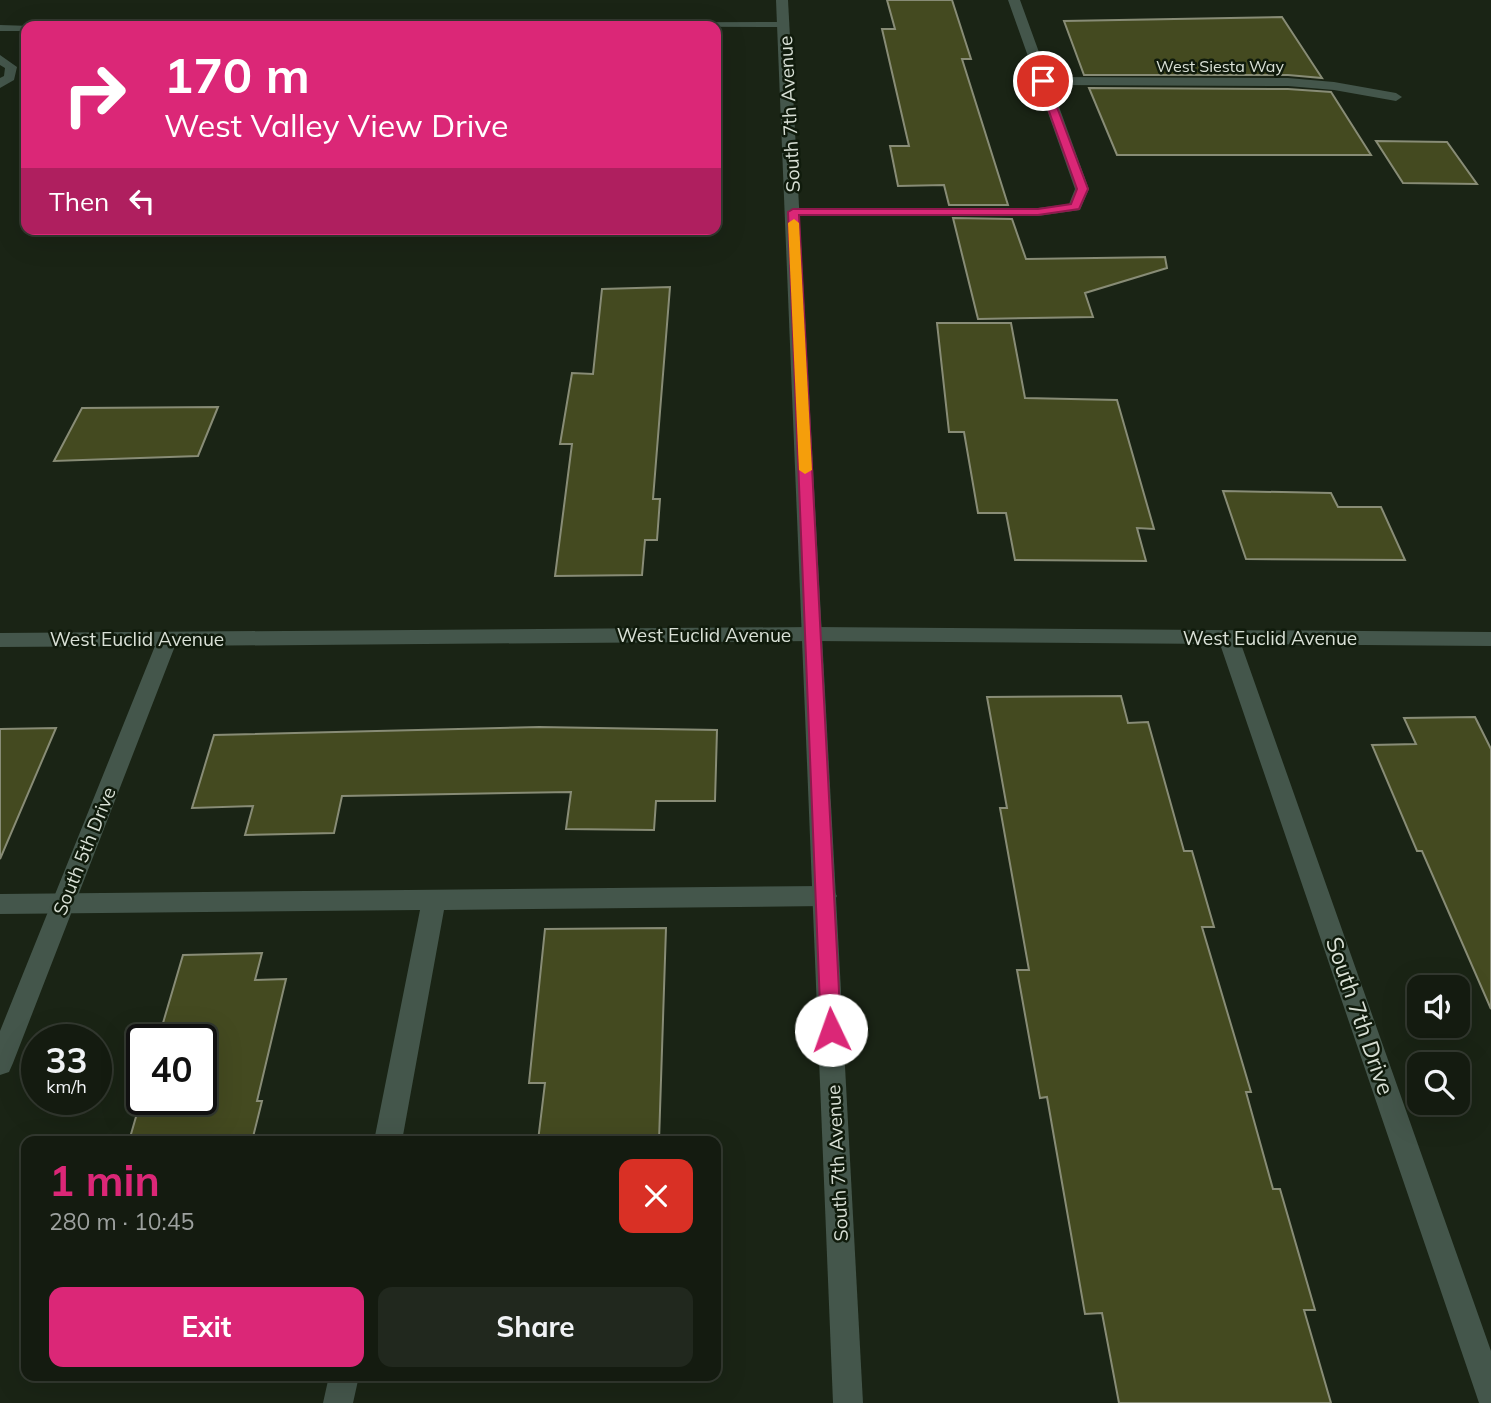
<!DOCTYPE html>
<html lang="en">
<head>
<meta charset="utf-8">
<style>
	body { margin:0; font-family:Mulish,sans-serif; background:#21281e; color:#f1f3f6; height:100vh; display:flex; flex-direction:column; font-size:26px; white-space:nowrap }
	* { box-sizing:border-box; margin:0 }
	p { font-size:23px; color:#9da19f }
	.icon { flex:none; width:38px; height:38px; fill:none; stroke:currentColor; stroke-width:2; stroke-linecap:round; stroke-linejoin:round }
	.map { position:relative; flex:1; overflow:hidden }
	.sheet { position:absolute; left:21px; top:1136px; width:700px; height:245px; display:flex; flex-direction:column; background:#141b10; border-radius:14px; box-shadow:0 7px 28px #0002,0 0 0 2px #333930 }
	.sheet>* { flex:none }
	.banner { position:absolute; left:21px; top:21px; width:700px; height:214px; border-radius:14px; box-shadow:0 7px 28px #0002,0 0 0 2px #333930; background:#db2777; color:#fff; overflow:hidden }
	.fabs { position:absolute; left:1407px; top:975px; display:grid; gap:14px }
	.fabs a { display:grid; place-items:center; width:63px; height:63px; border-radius:14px; background:#141b10; box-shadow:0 7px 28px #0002,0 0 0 2px #333930; font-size:35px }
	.speed { position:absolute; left:21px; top:1024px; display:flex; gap:14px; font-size:35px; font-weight:700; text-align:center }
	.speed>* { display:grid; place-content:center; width:91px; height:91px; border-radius:50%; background:#141b10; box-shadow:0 7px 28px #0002,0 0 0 2px #333930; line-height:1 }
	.speed small { font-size:18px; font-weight:400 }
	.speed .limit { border:4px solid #111; border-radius:10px; background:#fff; color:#111 }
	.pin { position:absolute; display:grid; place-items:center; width:60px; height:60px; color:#fff; margin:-30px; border:4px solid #fff; border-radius:50%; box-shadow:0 2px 7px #0007 }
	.me { position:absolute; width:77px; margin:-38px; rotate:357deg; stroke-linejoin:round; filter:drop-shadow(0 0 5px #0008) }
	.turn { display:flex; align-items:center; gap:24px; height:147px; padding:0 28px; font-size:32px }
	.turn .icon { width:91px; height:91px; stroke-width:2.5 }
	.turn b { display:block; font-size:49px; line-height:60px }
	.then { display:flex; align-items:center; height:66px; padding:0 28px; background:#0003; gap:14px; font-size:26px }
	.round { display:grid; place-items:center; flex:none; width:74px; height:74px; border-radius:14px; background:#21281e }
	.headline { display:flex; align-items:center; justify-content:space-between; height:119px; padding:0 28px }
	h1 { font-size:42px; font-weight:700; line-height:52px; color:#db2777 }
	.primary-button { display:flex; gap:14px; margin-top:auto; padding:14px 28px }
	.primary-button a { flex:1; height:80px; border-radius:14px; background:#db2777; color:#fff; font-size:28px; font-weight:700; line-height:80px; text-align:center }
	.primary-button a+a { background:#21281e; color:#f1f3f6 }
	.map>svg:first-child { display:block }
</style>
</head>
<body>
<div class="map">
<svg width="1491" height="1403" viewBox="0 0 1491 1403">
	<rect width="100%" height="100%" fill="#1a2415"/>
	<path fill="#444a20" stroke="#888c76" stroke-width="2" d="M887 0H952L971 59H962L1008 205H949L944 185 898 186 890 146H909L882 29H895Z
		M1282 17 1322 78 1288 75H1084L1064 21Z
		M1089 88 1288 89 1331 92 1371 155H1117Z
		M1376 141 1447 142 1477 184 1403 183Z
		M953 218 1012 219 1026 259 1165 257 1167 268 1085 293 1093 317 978 319Z
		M670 287 653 499H660L657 540H645L642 575 555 576 572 444H560L572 373 593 374 602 289Z
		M937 323H1011L1025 398 1117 400 1154 529 1137 528 1146 561 1015 560 1006 513H978L964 432H949Z
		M218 407 198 456 54 461 82 408Z
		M1223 491 1331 493 1338 507H1381L1405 560 1246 559Z
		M1121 696 1128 723 1148 722 1184 851H1192L1214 927H1202L1251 1092H1246L1273 1189H1280L1315 1310H1304L1331 1403H1119L1102 1313 1085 1314 1047 1097 1040 1098 1017 970H1029L1000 808H1007L987 697Z
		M1475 717 1491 749V1009L1422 851H1417L1372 745 1416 744 1404 718Z
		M539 727 717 730 715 801H656L654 830 566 829 571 792 342 796 334 833 245 835 253 806 192 808 214 735Z
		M56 728 0 859V729Z
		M666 928 659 1141H538L545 1083H529L545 929Z
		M262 953 255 980 286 979 257 1101H262L252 1141H129L142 1096V1099H201V1040H158L183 955Z"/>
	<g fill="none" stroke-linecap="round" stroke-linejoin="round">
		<path fill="#44564b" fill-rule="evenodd" d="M0 55 17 67 14 80 0 88V78L4 76 5 68 0 65Z
			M825 886 833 889 837 896 833 903 825 906 444 910 402 1141H374L420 910 0 914V894Z
			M329 1376H359L353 1403H323Z"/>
		<path fill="#44564b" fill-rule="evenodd" d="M1008 0H1020L1048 77 1288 78 1334 82 1396 93 1402 97 1396 101 1334 90 1288 86 1051 85 1089 189 1080 210 1038 216 788 215V209L793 208H1038L1069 204 1075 189Z
			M785 22 789 23V27L488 26 494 23Z
			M0 25 31 26H26V31H0Z
			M813 627 1491 632V646L1241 644 1491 1351V1403H1479L1476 1394 1220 644 813 641 175 646 13 1063 9 1072 0 1075V1031L155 646 0 647V633Z"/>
		<path fill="#44564b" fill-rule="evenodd" d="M776 0H788L863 1403H833Z"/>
	</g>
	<path fill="#db2777" stroke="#8e194d" stroke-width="2" d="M1043 78 1047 81 1088 189 1079 209 1038 215H799L841 1030 838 1036 831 1039 824 1036 821 1030 788 212 793 209H1038L1071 204 1077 189 1038 81Z"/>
	<path fill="#f59e0b" d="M794 219 799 223 812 470 805 474 799 470 788 223Z"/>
	<g text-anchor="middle" stroke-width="5" stroke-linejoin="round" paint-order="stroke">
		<g font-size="16" fill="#d9e0d6" stroke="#101b0c">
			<text x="1220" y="72">West Siesta Way</text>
		</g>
		<g font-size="19" fill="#d9e0d6" stroke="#101b0c">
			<text transform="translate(789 114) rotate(-93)" y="7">South 7th Avenue</text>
			<text x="704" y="642">West Euclid Avenue</text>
			<text x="1270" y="645">West Euclid Avenue</text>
			<text x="137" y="646">West Euclid Avenue</text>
			<text transform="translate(84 851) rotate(-68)" y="7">South 5th Drive</text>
			<text transform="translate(837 1163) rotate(-93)" y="7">South 7th Avenue</text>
		</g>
		<g font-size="23" fill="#d9e0d6" stroke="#101b0c">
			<text transform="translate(1360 1016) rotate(71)" y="8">South 7th Drive</text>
		</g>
	</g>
</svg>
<div class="fabs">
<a><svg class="icon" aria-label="sound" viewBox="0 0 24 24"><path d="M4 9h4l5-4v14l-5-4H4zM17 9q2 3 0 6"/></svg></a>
<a><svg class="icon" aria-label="search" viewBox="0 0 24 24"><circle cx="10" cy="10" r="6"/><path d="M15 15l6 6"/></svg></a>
</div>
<div class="speed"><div>33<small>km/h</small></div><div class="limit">40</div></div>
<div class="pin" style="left:1043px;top:81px;background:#d93025"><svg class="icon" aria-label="arrive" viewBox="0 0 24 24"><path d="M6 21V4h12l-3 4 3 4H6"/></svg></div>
<svg class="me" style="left:831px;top:1030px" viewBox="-20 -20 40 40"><circle r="19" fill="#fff"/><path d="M0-13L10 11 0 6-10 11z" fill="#db2777"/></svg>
<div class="banner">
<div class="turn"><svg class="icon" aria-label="right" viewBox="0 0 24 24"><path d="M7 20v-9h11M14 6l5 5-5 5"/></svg><div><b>170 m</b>West Valley View Drive</div></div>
<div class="then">Then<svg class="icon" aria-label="left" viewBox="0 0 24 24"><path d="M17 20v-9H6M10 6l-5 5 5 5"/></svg></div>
</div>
<section class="sheet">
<div class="headline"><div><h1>1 min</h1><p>280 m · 10:45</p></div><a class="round" style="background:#d93025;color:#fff"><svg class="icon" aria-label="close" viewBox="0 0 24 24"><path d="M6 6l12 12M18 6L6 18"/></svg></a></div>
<div class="primary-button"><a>Exit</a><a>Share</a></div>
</section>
</div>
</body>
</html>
